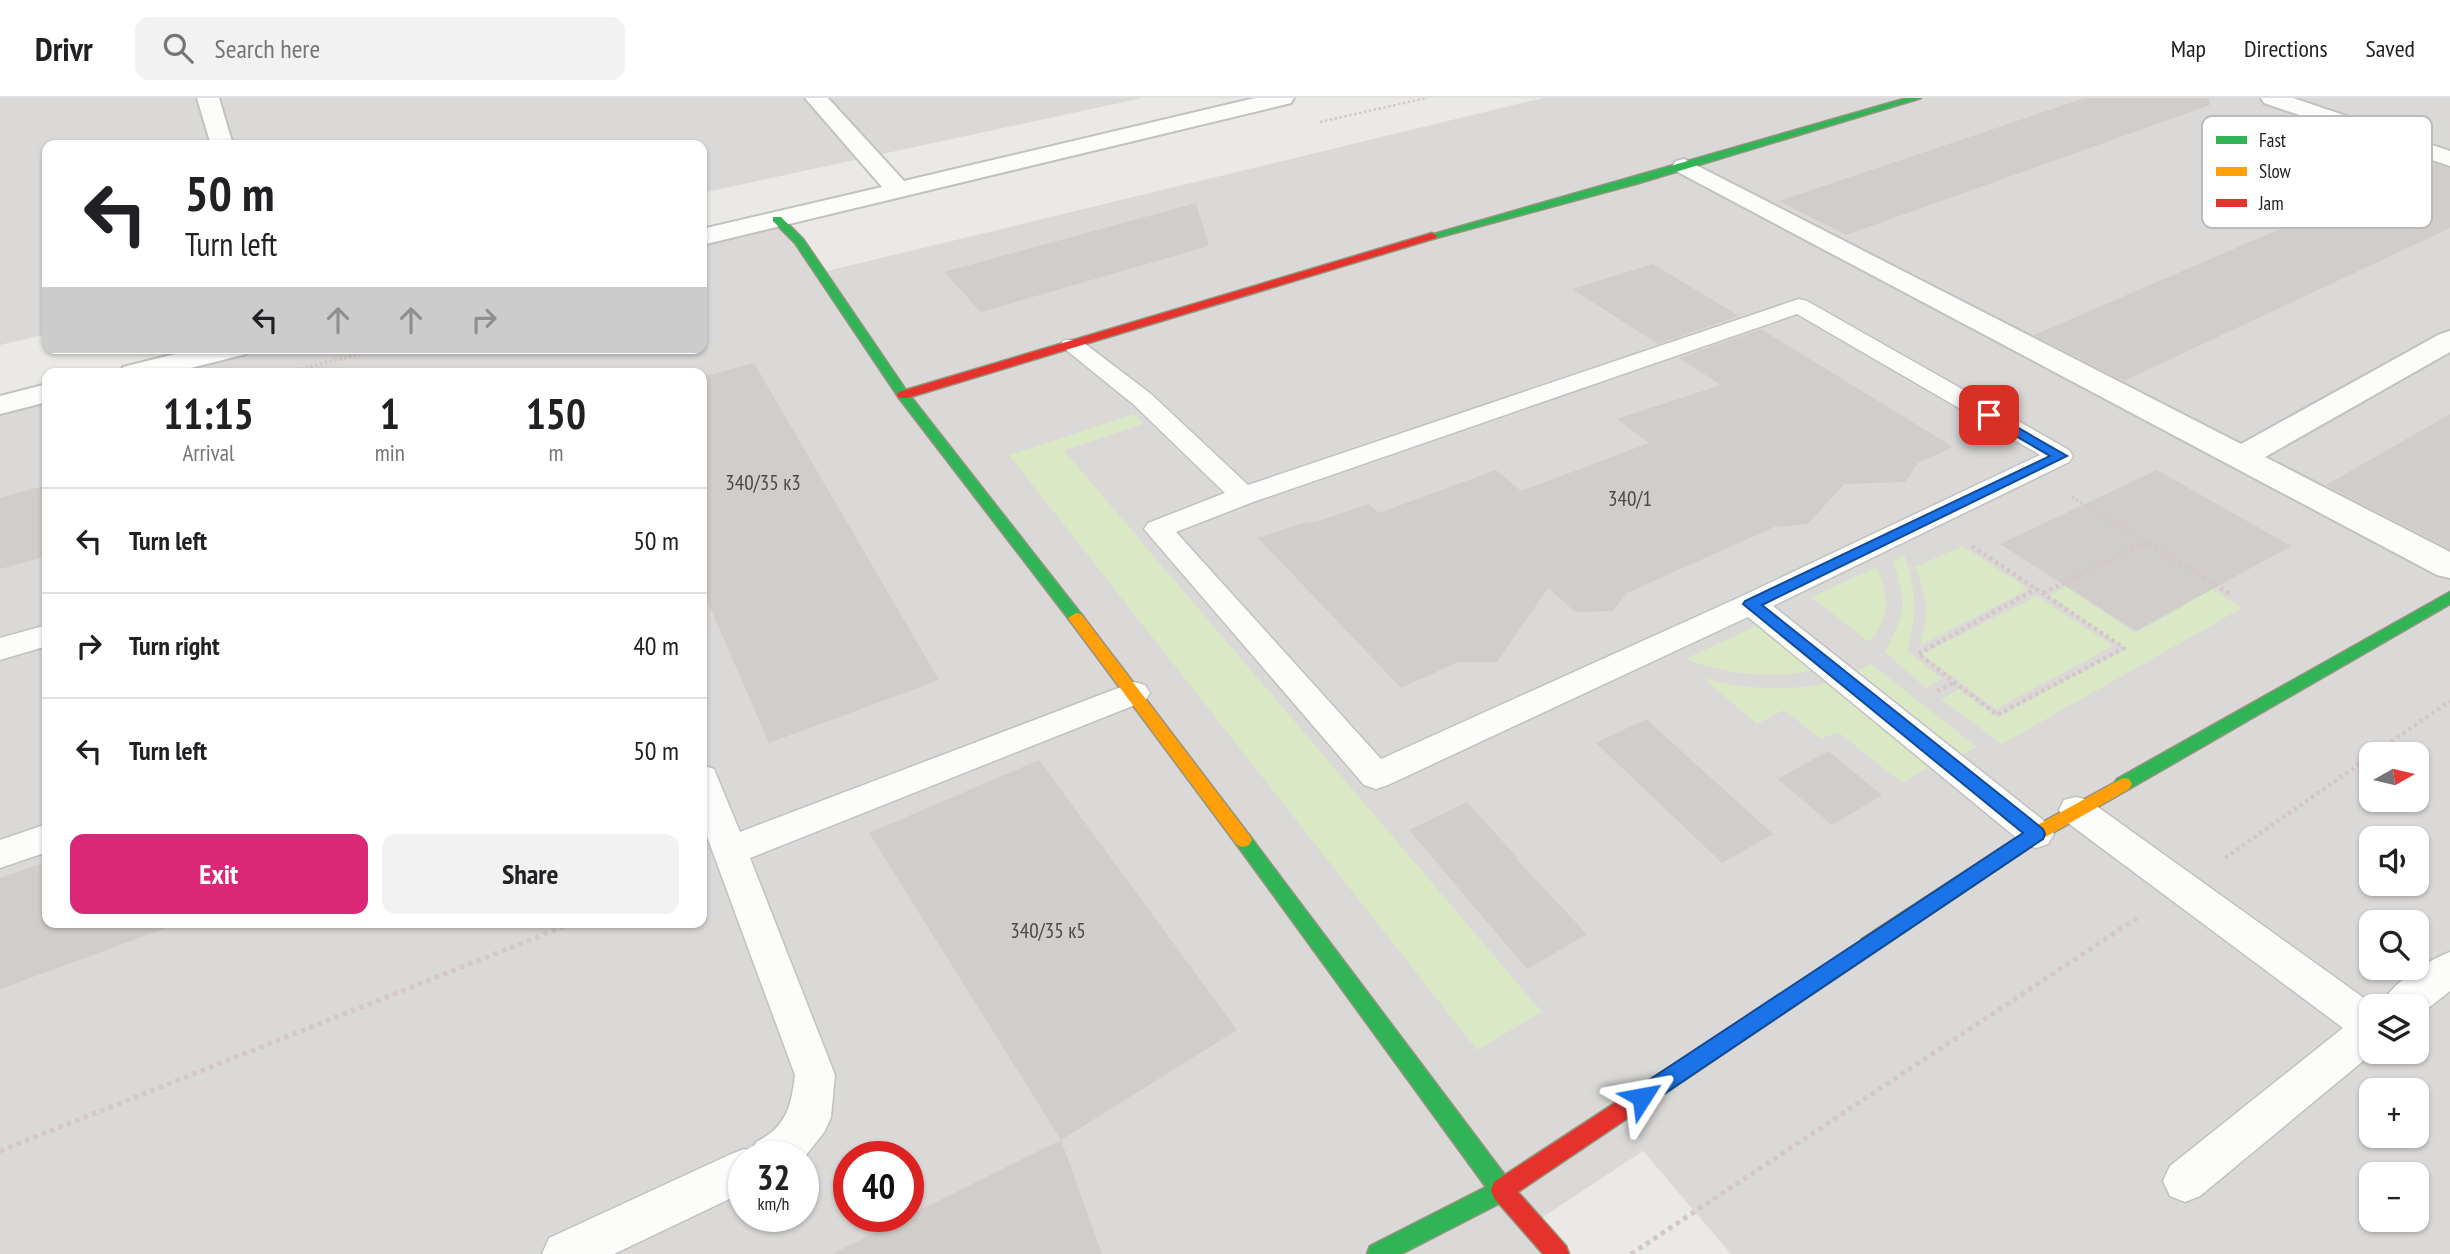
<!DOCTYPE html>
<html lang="en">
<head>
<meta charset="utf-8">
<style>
	body { margin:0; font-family:"PT Sans Narrow",sans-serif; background:#f2f2f2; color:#202124; height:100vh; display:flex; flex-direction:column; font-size:26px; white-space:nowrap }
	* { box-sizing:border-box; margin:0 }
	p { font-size:23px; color:#757577 }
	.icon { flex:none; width:38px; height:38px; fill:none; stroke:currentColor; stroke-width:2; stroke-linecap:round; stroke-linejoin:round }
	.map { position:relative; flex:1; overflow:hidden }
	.drawer { position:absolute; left:42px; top:270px; width:665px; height:560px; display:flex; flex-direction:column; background:#fff; border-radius:14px; box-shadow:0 2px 5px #0004 }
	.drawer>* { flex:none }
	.hud { position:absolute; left:42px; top:42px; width:665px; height:214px; border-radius:14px; box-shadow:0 2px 5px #0004; background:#fff; color:#202124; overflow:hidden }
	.needle { width:46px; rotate:82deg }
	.buttons { position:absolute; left:2359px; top:644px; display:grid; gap:14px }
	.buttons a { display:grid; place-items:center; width:70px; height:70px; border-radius:14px; background:#fff; box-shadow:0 2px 5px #0004; font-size:35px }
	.speed { position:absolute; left:728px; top:1043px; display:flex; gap:14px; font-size:35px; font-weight:700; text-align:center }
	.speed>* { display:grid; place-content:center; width:91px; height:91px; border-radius:50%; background:#fff; box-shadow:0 2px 5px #0004; line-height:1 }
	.speed small { font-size:18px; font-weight:400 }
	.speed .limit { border:10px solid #d22; background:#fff; color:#111 }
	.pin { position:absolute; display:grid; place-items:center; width:60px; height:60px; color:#fff; margin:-30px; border-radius:14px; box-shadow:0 4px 10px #0006 }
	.me { position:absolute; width:77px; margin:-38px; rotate:56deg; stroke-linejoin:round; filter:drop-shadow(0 0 5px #0008) }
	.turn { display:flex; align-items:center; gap:24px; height:147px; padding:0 28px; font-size:32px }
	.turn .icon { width:91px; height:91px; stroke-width:2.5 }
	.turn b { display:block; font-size:49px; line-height:60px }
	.lanes { display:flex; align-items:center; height:66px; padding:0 28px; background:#0003; justify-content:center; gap:35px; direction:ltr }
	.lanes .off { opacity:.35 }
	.eta { display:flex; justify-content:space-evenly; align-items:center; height:119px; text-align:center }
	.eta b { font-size:42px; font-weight:700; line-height:49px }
	.cta { display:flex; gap:14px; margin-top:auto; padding:14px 28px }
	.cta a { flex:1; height:80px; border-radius:14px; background:#db2777; color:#fff; font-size:28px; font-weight:700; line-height:80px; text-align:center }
	.cta a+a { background:#f2f2f2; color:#202124 }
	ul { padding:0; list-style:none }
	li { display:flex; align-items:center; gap:21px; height:105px; padding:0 28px; border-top:2px solid #e0e0e0 }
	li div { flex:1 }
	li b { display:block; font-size:26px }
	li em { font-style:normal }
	header { display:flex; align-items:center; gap:42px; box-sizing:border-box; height:98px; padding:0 35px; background:#fff; border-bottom:2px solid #e0e0e0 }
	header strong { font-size:33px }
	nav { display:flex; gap:38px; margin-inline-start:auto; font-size:24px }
	.search { width:490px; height:63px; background:#f2f2f2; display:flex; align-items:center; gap:18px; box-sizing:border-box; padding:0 24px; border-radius:14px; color:#757577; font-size:26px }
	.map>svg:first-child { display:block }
</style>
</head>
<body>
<header>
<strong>Drivr</strong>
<div class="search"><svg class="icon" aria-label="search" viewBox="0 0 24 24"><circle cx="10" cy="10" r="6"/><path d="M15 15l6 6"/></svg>Search here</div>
<nav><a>Map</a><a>Directions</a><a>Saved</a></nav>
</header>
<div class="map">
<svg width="2450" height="1156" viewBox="0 0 2450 1156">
	<rect width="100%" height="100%" fill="#ebe9e6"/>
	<path fill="#dad9d7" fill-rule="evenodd" d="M0 0H1142L702 95V47H47V236L0 247Z
		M1543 0H2450V1156H1731L1643 1053 1534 1125 1557 1156H0V307L47 296V824H702V275H135L237 250H702V139L777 121 823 174ZM2371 656H2417V702H2371ZM2371 740H2417V786H2371ZM2371 824H2417V870H2371ZM2371 908H2417V954H2371ZM2371 992H2417V1038H2371ZM744 1059H803V1118H744ZM849 1059H908V1118H849ZM2371 1076H2417V1122H2371Z"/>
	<path fill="#dae8c5" d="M1134 316 1143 326 1065 352 1066 355 1542 914 1477 952 1009 357Z
		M1963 448 2028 491 1920 548C1929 515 1928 501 1915 469Z
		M2145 451 2242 510 2002 646 1941 601 1959 591 1997 619 2126 551 2049 498 2066 489 2135 535 2182 509 2116 467Z
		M1904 457C1917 490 1917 519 1907 553L1942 581 1926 590 1885 554C1905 514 1908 508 1893 463Z
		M1877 469C1888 498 1892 520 1869 544L1811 499Z
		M2037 498 2113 548 1996 611 1922 556Z
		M1758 527 1814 572C1769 582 1727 576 1685 561Z
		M1871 566 1977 649 1957 659 1851 576Z
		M1703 580C1743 592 1788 593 1830 585L1933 667 1902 685 1838 634 1821 641 1784 612 1757 626Z"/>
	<path fill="#d0cdcb" d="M2085 0H2209L2210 7 1846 137 1779 103Z
		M2433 65 2450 70V130L2124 283 2034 237Z
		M1196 105 1209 148 981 214 944 174Z
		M1653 166 1739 218 1658 246 1572 191Z
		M1761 231 1953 349 1918 365 1905 384 1844 386 1808 426 1774 429 1627 495 1613 513 1575 514 1548 490 1497 564H1458L1401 590 1258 440 1300 426 1319 423 1369 406 1379 415 1496 372 1521 393 1649 345 1617 321 1721 287 1679 260Z
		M754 265 939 582 769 645 702 491V279Z
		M2450 316V451L2326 387Z
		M2157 372 2291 448 2136 533 2000 446Z
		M47 387V458L0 471V400Z
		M1646 621 1773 736 1722 765 1596 645Z
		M1828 653 1882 697 1832 727 1778 681Z
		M1039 662 1237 932 1061 1042 869 735Z
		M1467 704 1518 760 1516 761 1587 836 1527 871 1409 732Z
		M47 764V824H165L166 830 0 891V780Z
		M1061 1042 1102 1156H832L908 1118Z"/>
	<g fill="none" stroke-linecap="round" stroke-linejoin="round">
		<g stroke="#c2c1c0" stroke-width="3">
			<path id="lane" d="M1799 201 1807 203 2069 352 2073 358 2069 364 1773 508 2048 726 2054 736 2048 746 2036 750 2024 746 1748 519 1388 687 1376 691 1364 687 1144 431 1148 425 1225 395 1133 306 1060 247 1064 242H1080L1151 296 1248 387ZM1797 216 2040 357 1740 499 1381 661 1176 434 1253 404Z
				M47 527V548L0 562V540Z
				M1134 584 1145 587 1150 595 1145 603 750 760 835 977 831 1019 825 1033 803 1061 744 1059V1094L614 1156H542L549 1140 729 1057 744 1051 752 1054 756 1044C787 1029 791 1008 795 977L702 725V667L714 671 740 734Z
				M2076 699 2088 702 2375 908H2371V954H2374L2200 1098 2185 1104 2170 1098 2163 1083 2170 1068 2343 930 2064 722 2059 712 2064 702Z
				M47 726V754L0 770V742Z
				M2450 854V893L2417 919V908H2381C2391 885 2427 863 2450 854Z"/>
		</g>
		<g stroke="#c2c1c0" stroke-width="4">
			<path id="street" d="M197 0H219L233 47H211Z
				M805 0H828L904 83 1255 0H1294L1291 5 1283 7 702 147V131L882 89Z
				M2261 0H2293L2450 53V68L2264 5Z
				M1684 61 2241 346 2440 236 2450 233V254L2265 359 2450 454V480L2437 477 1676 73 1672 68 1676 63Z
				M199 250H250L246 256 171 275H119L123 269Z
				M47 286V304L0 316V298Z"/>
		</g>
		<g stroke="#94947f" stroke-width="3">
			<path id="fast" d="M1907 0H1921L1639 85 1436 140 1427 138Z
				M773 119H781L803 141 908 295 1081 516 1084 520 1081 524H1071L899 300 795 145 773 123Z
				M2450 494V506L2129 691H2117L2114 686 2117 681Z
				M1243 735 1249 737 1510 1084 1513 1092 1510 1100 1401 1156H1367L1370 1148 1486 1089 1237 747 1234 742 1237 737Z"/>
		</g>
		<g stroke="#94947f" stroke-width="3">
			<path id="slow" d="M1076 515 1081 516 1249 737 1252 742 1249 747 1243 749 1237 747 1071 524 1068 520Z
				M2123 680 2129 681 2132 686 2129 691 2042 741 1876 853 1869 855 1862 853 1860 847 1862 841 2030 731Z"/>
		</g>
		<g stroke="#94947f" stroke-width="3">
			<path id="jam" d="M1432 135 1437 138 1436 140 907 300H899L897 297 899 294Z
				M1869 839 1876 841 1878 847 1876 853 1518 1094 1566 1148 1569 1156H1543L1494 1100 1491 1092 1494 1084Z"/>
		</g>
		<path stroke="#d5c7c6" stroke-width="2.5" stroke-dasharray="2.5 2.5" stroke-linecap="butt" d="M1320 24 1426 0"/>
		<path stroke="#d5c7c6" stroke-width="3.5" stroke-dasharray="2.5 2.5" stroke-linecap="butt" d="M286 275 382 250
			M2072 399 2152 448
			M2139 448 2145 445"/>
		<path stroke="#d5c7c6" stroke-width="4.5" stroke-dasharray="3.5 3.5" stroke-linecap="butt" d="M2149 446 2230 496
			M1972 448 2124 550 1997 617 1918 556 2036 491
			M2043 495 2142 446
			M1937 593 1955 584
			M2374 656 2450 603
			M2225 760 2371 658"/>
		<path stroke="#d5c7c6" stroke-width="5" stroke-dasharray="4.5 4.5" stroke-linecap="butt" d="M0 1053 575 824
			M1631 1156 2137 820"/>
		<use href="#lane" fill="#fcfcfb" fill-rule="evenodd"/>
		<use href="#street" fill="#fcfcfb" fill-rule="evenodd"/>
		<use href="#fast" fill="#30b455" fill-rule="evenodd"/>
		<use href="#slow" fill="#ff9f0a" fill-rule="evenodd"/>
		<use href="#jam" fill="#e5322d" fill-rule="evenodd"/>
	</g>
	<path fill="#1a73e8" stroke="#114b97" stroke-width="2" d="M1989 313 2067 358 1762 507 2043 731 2045 736 2043 741 1649 1006 1642 1009 1634 1006 1631 999 1634 992 2023 735 1743 506 1745 503 2050 358 1985 320 1983 317Z"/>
	<g text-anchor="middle" stroke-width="7" stroke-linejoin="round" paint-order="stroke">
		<g font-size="21" fill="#4a4948">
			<text x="763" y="392">340/35 к3</text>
			<text x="1630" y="408">340/1</text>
			<text x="1048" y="840">340/35 к5</text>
		</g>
	</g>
	<rect x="2202" y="18" width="230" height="112" rx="10" fill="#fff" stroke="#bbb" stroke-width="2"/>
	<rect x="2216" y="38" width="31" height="8" fill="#30b455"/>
	<rect x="2216" y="69" width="31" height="9" fill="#ff9f0a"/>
	<rect x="2216" y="101" width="31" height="8" fill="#e5322d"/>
	<g font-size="19" fill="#1d1d1d">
		<text x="2259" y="49">Fast</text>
		<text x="2259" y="80">Slow</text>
		<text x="2259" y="112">Jam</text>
	</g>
</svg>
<div class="buttons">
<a><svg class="needle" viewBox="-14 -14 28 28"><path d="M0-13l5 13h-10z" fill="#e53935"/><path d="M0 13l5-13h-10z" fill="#757577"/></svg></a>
<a><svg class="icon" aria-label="sound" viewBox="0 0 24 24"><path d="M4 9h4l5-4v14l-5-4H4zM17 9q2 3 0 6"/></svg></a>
<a><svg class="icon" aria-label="search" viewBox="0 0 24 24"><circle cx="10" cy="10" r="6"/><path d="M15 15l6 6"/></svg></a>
<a><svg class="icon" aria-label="layers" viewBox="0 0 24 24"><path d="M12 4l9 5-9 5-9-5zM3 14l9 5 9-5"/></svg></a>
<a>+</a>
<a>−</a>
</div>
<div class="speed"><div>32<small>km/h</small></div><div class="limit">40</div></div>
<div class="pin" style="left:1989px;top:317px;background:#d93025"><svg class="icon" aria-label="arrive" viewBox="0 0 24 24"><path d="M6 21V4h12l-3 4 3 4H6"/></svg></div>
<svg class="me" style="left:1642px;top:999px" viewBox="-20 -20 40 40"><path d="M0-17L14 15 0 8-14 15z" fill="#1a73e8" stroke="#fff" stroke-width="4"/></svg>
<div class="hud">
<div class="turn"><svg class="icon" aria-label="left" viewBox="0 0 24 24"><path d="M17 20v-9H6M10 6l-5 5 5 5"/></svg><div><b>50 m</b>Turn left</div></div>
<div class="lanes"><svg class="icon" aria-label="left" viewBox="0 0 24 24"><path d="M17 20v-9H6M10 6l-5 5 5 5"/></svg><svg class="icon off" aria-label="ahead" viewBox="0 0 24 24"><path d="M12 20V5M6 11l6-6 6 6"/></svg><svg class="icon off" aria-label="ahead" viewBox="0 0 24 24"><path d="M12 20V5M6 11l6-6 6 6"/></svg><svg class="icon off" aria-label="right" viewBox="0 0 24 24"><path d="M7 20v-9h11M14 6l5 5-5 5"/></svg></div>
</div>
<section class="drawer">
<div class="eta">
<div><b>11:15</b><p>Arrival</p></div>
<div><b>1</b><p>min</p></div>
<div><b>150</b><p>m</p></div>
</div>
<ul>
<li><svg class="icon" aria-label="left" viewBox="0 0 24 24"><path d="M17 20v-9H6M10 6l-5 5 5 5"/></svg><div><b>Turn left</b></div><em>50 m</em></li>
<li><svg class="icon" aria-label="right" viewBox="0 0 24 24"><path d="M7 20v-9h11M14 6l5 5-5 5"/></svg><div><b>Turn right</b></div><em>40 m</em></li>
<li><svg class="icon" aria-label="left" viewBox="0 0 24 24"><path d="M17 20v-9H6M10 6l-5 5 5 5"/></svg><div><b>Turn left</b></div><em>50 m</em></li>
</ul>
<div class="cta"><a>Exit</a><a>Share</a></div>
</section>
</div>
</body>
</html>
